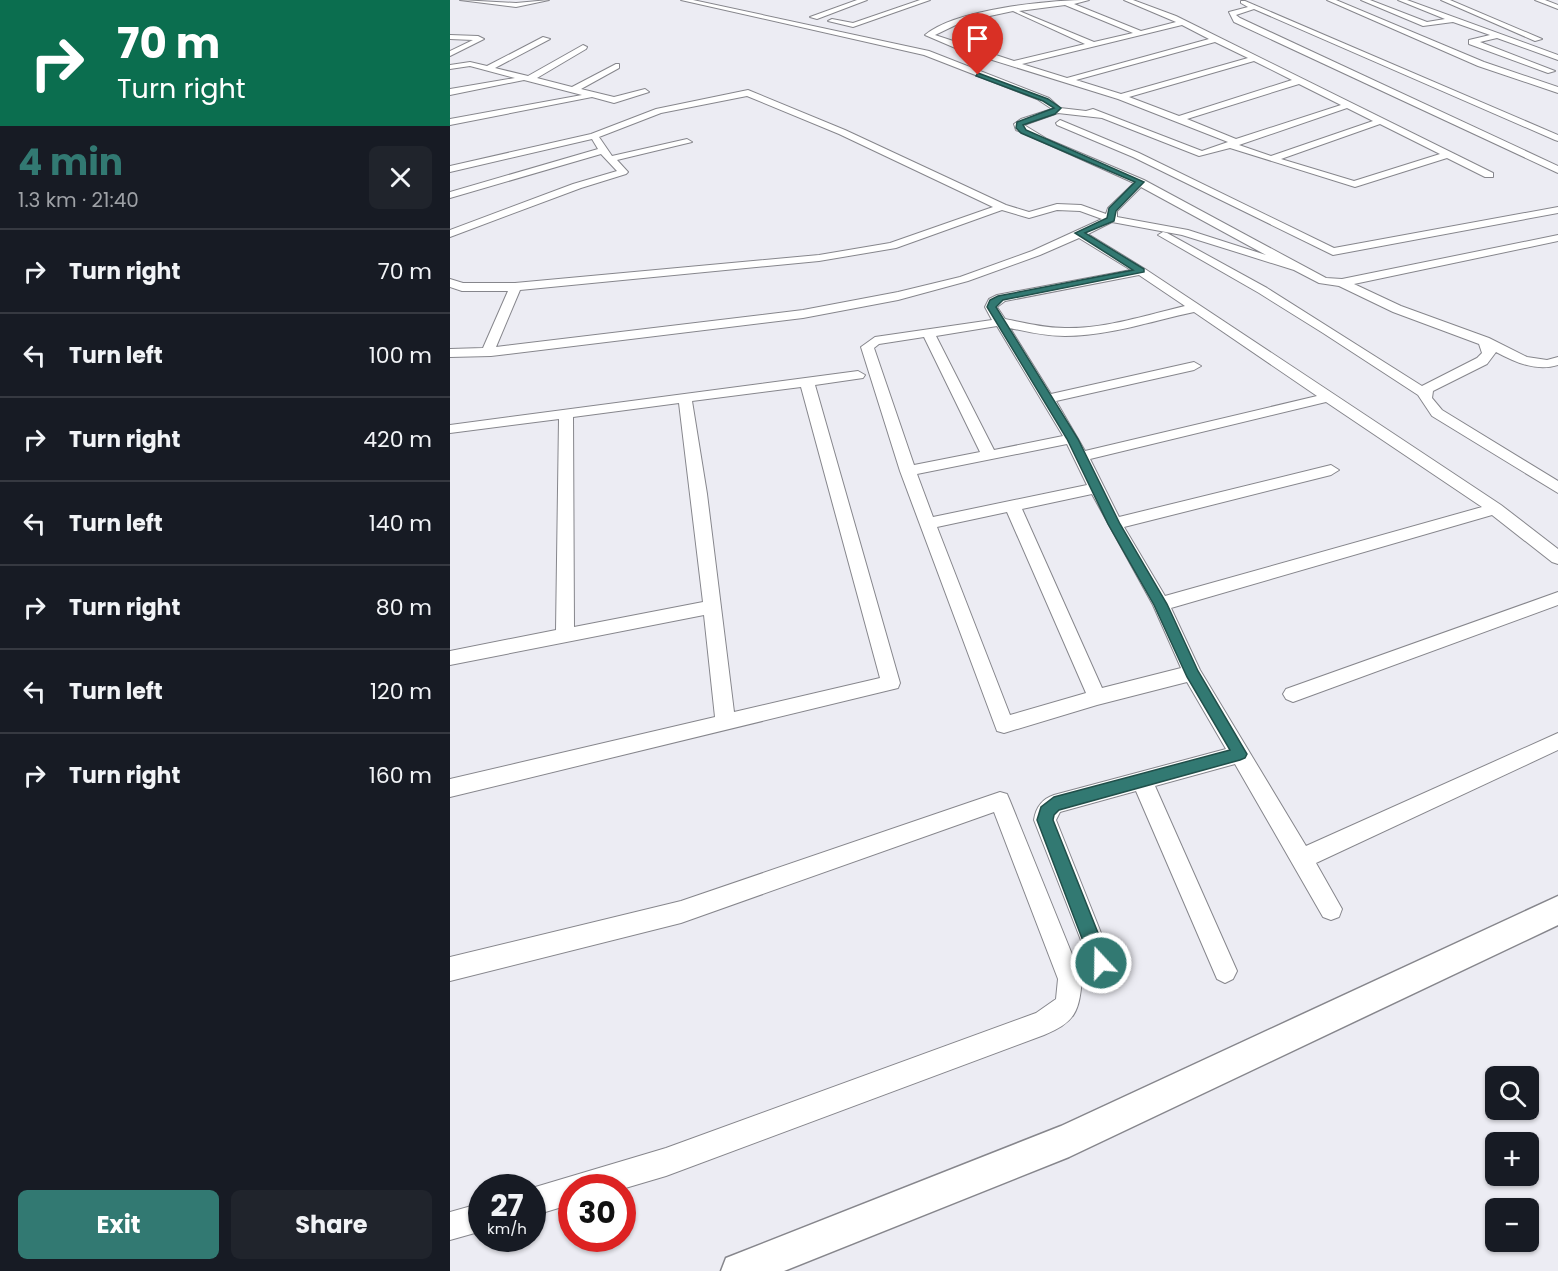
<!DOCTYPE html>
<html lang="en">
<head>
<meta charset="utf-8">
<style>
	body { margin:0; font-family:Poppins,sans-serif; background:#20242c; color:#f1f3f6; height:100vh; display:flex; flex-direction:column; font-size:22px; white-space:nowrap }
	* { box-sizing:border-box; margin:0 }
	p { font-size:20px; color:#9ea1a6 }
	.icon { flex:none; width:33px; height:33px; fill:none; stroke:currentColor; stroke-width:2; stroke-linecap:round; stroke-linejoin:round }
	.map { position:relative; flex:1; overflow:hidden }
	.sheet { display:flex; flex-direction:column; background:#171b24; width:450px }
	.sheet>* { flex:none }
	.banner { background:#0b6e4f; color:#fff; overflow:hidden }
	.buttons { position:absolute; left:1035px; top:1066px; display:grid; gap:12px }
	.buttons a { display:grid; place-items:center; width:54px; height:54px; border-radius:9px; background:#171b24; box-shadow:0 2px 4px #0004; font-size:30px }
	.speed { position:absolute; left:18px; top:1174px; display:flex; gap:12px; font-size:30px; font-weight:700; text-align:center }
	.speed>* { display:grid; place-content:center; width:78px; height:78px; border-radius:50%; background:#171b24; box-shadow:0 2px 4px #0004; line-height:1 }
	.speed small { font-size:15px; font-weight:400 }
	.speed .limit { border:9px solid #d22; background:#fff; color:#111 }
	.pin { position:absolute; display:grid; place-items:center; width:51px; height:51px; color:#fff; margin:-62px -26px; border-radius:50% 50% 50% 0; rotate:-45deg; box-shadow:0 0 6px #0007 }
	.pin .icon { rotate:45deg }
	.me { position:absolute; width:66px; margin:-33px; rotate:339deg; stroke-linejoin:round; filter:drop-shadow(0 0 4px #0008) }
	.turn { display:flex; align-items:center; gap:21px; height:126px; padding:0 18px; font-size:27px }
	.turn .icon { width:78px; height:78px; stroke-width:2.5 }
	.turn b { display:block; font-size:42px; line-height:51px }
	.round { display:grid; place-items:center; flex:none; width:63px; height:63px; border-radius:9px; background:#20242c }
	.headline { display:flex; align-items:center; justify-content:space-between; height:102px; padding:0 18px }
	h1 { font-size:36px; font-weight:700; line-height:45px; color:#327972 }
	.action { display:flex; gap:12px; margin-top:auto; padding:12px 18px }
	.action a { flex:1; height:69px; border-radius:9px; background:#327972; color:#fff; font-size:24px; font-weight:700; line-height:69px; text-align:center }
	.action a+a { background:#20242c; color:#f1f3f6 }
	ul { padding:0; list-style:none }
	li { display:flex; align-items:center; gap:18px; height:84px; padding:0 18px; border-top:2px solid #363941 }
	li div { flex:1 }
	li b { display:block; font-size:22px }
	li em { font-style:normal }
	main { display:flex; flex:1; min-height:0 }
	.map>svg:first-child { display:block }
</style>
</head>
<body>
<main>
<section class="sheet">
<div class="banner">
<div class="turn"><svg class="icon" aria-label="right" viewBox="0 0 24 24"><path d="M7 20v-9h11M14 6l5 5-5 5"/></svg><div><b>70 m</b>Turn right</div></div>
</div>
<div class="headline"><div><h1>4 min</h1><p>1.3 km · 21:40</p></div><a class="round"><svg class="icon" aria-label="close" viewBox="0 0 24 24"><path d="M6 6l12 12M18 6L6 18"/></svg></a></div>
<ul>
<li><svg class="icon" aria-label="right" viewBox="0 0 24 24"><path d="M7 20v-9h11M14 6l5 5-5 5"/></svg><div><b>Turn right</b></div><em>70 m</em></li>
<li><svg class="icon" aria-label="left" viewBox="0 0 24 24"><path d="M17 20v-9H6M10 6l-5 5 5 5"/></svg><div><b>Turn left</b></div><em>100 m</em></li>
<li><svg class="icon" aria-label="right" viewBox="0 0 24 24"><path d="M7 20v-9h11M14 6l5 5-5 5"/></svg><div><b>Turn right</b></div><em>420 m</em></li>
<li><svg class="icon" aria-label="left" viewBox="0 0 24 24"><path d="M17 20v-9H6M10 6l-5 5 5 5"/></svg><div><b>Turn left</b></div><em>140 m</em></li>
<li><svg class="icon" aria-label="right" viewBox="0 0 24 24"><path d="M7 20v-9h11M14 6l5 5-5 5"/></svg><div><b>Turn right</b></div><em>80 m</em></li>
<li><svg class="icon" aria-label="left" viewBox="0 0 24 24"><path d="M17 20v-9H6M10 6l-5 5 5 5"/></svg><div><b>Turn left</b></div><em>120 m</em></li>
<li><svg class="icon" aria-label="right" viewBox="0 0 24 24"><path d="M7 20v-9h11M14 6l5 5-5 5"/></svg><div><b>Turn right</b></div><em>160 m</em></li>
</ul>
<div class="action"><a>Exit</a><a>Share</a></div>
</section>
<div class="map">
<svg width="1108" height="1271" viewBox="0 0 1108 1271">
	<rect width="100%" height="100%" fill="#ececf3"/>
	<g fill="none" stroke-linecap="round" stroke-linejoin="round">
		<g stroke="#86868c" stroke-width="2">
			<path id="minor" d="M10 0 66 3 99 0 66 7Z
				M231 0H243L479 51 599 98 610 108 636 111 643 109 752 151 778 142 668 99 510 50 475 35C506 9 599 0 639 0L624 4 691 31 726 22 674 0H683L726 16 1043 173V177H1035L997 158 905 187 780 148 749 156 652 118 608 113 574 125 597 139 694 180 876 278 892 279 1108 235V241L904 284 951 306 1039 338 1077 357 1097 360 1108 357V365C1086 372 1065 362 1046 352L1037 364 983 391 982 398 992 410 1108 481V493L982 416 968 395 873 333 809 293 708 235 713 232 717 233 817 288 972 386 1027 358 1032 353 1029 344 943 312 889 286 869 283 844 270 732 235 662 222 638 234 695 269 1051 505 1108 549V564L1102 562 1042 515 721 608 750 670 856 846 1108 733V750L866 863 892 909 889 917 881 920 873 917 785 764 705 786 787 971 783 979 775 983 767 979 686 791 610 812 606 820 663 963 659 971 651 975 643 971 584 820C586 807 592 799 604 795L776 749 737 682 647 705 554 733 547 731 450 471 411 347 425 337 542 320 535 307 539 299 547 295 681 270 629 238 590 255 518 281 448 300 353 318 41 356 0 357V349L33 348 58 291H12L0 287V279L13 283H65L369 255 440 243 543 207 389 134 297 96 211 113 149 137 162 156 237 139 242 142 167 160 178 172 176 174 131 188 0 237V230L123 184 167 171 151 154 0 198V192L148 149 142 139 0 172V166L141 134 206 109 298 90 395 130 556 205 579 212 607 204 631 205 656 214 658 208 684 183 566 130 564 124 571 119 602 109 587 99 474 55ZM615 5 683 33 644 42 569 11ZM563 11 635 44 564 61 485 35 512 22ZM732 25 759 39 617 78 572 64ZM765 42 798 58 671 94 626 80ZM804 61 842 80 729 116 679 97ZM849 84 891 105 786 139 737 119ZM897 108 923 121 821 156 789 145ZM930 124 990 154 904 181 831 159ZM691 187 816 255 738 230 667 217V211ZM552 210 579 218 607 210 630 211 652 219 582 251 510 277 448 292 353 310 46 347 70 290 369 261 446 248ZM689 275 735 306C697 315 655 329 615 328 594 328 575 323 555 319L547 307 555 301ZM744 312 867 396 635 451 606 401 744 370 751 366 744 362 601 394 560 328C578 332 596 336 615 336 658 336 702 321 744 312ZM547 326 613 436 544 450 486 336ZM474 337 530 452 464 465 424 348 429 344ZM876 402 1032 507 715 596 674 527 881 475 889 470 881 465 669 517 640 459ZM617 444 637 485 483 517 467 474ZM642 494 703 605 731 668 652 688 572 509ZM557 512 636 693 560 715 487 527Z
				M407 0H417L367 19 360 17Z
				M470 0H480L403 27 378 21 382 19 403 23Z
				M877 0H886L1034 62 1108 87V93L1028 66Z
				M911 0H920L977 22 995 19 948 0H957L1108 55V60L1047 38 1030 42 1105 71 1098 73 1019 44V40L1040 35 1003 22 973 26Z
				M991 0H1000L1092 39 1085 41Z
				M1085 0H1095L1108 5V9Z
				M791 1H795L1108 135V141L1105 140 804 9 786 15 790 18 1108 166V173L784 22 779 12 798 7 791 3Z
				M0 35 28 36 34 39 0 56V51L23 40 0 39Z
				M93 37 100 39 45 68 78 76 133 45 137 47 136 49 87 78 122 87 166 64H169V68L131 89 164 97 195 89 199 92 164 103 142 97 0 125V119L132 95 74 80 0 95V89L65 78 20 66 0 69V65L20 62 37 66Z
				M610 120 689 153 884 248 1108 207V213L883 255 683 157 607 125 606 123Z
				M408 371 415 375 413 378 365 385 450 683 448 688 0 797V779L265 717 254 615 0 665V651L106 630 109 419 0 433V425ZM351 387 430 678 284 712 257 494 242 401ZM229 403 253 602 124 627 123 417Z
				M1108 592V605L843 702 836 699 833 694 836 689Z
				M550 792 557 794 560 801 632 979C629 1011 626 1022 594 1035L216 1176 172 1189 122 1188V1204L82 1216V1188L216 1148 586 1013 606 999 608 979 544 812 231 923 0 981V957L231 901Z
				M32 1203V1231L0 1240V1212Z"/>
		</g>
		<g stroke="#86868c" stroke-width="3">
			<path id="major" d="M1108 896V925L619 1157 334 1271H271L276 1258 611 1126Z"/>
		</g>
		<use href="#minor" fill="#fff" fill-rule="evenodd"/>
		<use href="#major" fill="#fff" fill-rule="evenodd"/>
	</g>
	<path fill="#327972" stroke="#204f4a" stroke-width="1.5" d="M528 73 598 99 611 108 605 114 573 125 576 130 694 182 666 211 664 221 635 233 694 269V272L553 300 546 307 628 439 670 524 717 604 748 671 797 754 795 758 790 760 609 810 604 815 603 820 660 963 657 970 651 972 644 970 587 820 591 807 604 797 780 750 737 677 704 605 658 524 617 439 537 307 540 300 548 296 683 270 625 233 657 218 659 208 685 182 571 133 566 128 567 122 604 108 593 101 526 76Z"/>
</svg>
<div class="buttons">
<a><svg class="icon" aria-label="search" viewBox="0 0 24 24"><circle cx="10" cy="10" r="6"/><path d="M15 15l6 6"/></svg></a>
<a>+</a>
<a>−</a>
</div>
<div class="speed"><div>27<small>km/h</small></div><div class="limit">30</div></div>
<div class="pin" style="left:528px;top:75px;background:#d93025"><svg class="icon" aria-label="arrive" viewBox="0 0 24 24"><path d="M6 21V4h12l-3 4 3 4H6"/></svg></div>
<svg class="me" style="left:651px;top:963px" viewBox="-20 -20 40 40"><circle r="17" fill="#327972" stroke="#fff" stroke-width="3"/><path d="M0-11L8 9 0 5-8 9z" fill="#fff"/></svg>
</div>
</main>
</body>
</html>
